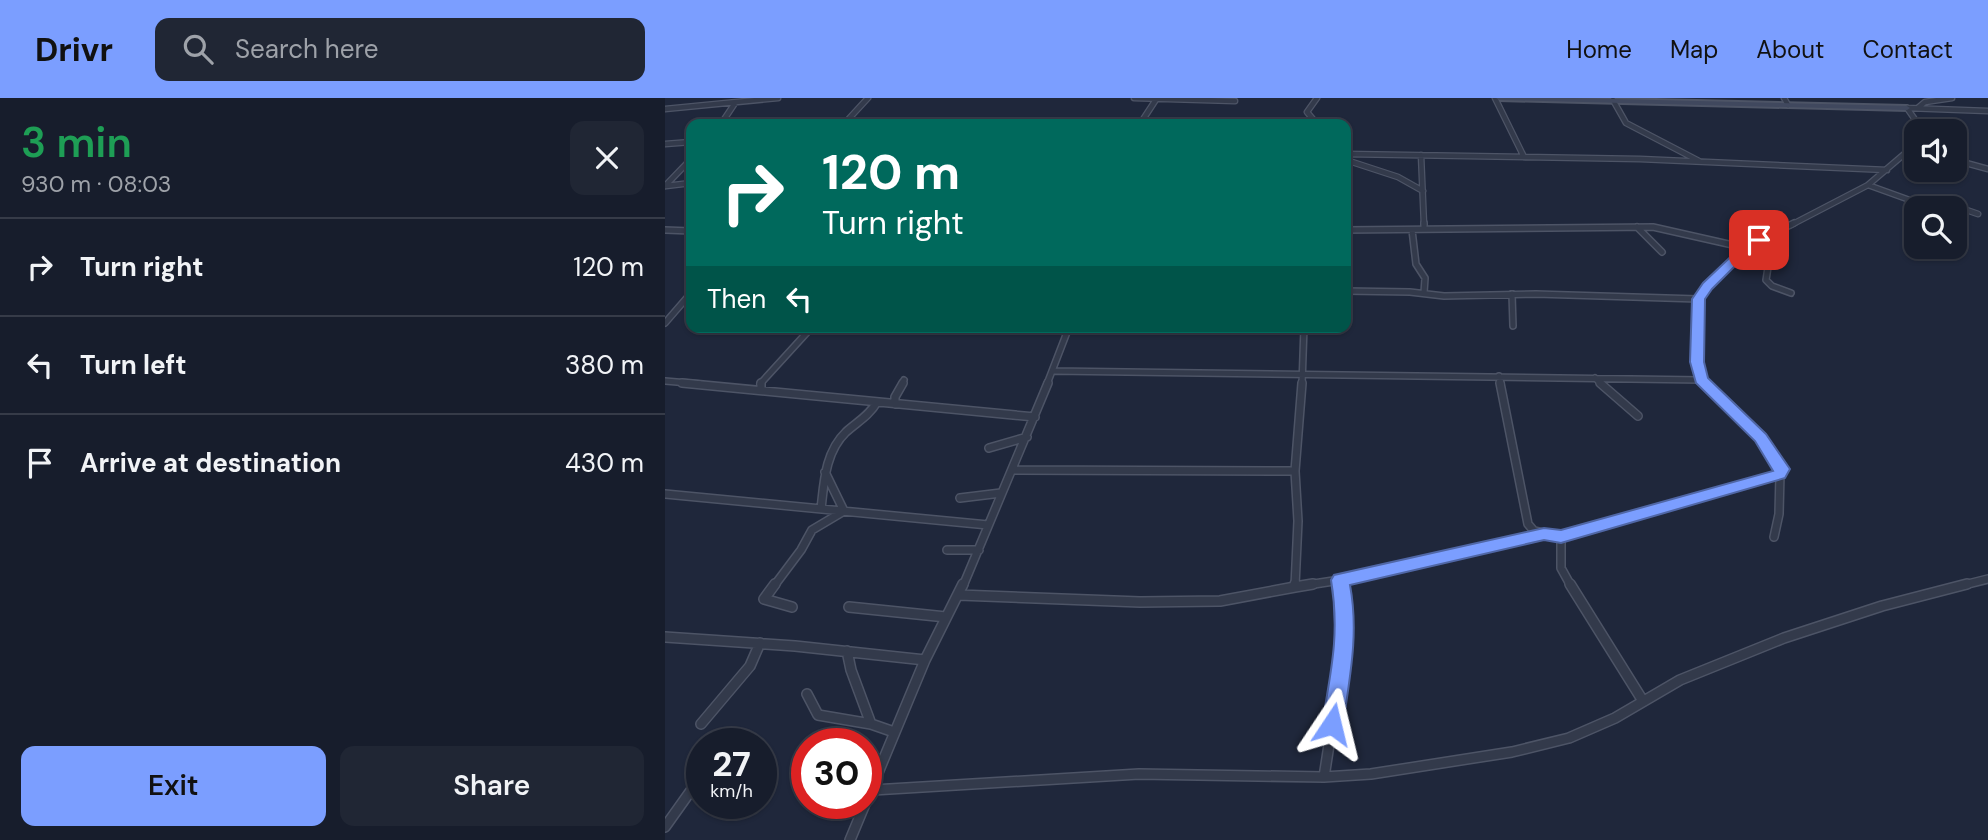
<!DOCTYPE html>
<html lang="en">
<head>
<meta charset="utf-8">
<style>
	body { margin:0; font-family:"DM Sans",sans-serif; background:#202634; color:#f1f3f6; height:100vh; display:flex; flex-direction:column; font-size:26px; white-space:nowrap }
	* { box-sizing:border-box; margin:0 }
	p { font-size:23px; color:#9ea2a9 }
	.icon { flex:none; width:38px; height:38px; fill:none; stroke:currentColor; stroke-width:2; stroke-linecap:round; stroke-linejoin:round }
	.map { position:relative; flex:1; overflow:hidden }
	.panel { display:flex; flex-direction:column; background:#171d2c; width:665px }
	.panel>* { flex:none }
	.guide { position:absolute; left:21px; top:21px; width:665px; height:214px; border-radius:14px; box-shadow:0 2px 5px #0004,0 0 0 2px #363b48; background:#00695c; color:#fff; overflow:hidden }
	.fabs { position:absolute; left:1239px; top:21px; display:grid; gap:14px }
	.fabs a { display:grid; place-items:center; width:63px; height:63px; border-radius:14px; background:#171d2c; box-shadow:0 2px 5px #0004,0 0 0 2px #363b48; font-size:35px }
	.speed { position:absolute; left:21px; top:630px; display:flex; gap:14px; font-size:35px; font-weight:700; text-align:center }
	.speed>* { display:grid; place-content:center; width:91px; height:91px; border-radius:50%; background:#171d2c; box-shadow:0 2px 5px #0004,0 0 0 2px #363b48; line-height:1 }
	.speed small { font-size:18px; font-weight:400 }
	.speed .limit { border:10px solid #d22; background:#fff; color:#111 }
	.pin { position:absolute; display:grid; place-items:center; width:60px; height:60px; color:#fff; margin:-30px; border-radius:14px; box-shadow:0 4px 10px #0006 }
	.me { position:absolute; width:77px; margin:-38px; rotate:10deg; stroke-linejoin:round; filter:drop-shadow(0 0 5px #0008) }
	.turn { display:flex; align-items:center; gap:24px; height:147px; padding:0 21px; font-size:32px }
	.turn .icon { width:91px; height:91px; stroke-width:2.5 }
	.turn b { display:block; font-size:49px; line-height:60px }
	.then { display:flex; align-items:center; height:66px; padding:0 21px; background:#0003; gap:14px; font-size:26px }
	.round { display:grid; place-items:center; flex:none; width:74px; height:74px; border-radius:14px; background:#202634 }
	.headline { display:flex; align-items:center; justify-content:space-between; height:119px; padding:0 21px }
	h1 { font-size:42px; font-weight:600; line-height:52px; color:#1e9e55 }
	.action { display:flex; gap:14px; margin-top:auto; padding:14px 21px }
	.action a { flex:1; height:80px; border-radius:14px; background:#7b9eff; color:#111; font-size:28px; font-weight:600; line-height:80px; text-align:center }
	.action a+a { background:#202634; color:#f1f3f6 }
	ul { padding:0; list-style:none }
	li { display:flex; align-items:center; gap:21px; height:98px; padding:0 21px; border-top:2px solid #363b48 }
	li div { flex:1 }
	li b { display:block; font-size:26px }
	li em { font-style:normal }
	header { display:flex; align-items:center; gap:42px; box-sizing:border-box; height:98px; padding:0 35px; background:#7b9eff; color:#111 }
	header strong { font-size:33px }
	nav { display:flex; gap:38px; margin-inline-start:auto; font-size:24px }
	.search { width:490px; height:63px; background:#202634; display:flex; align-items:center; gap:18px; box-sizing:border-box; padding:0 24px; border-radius:14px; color:#9ea2a9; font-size:26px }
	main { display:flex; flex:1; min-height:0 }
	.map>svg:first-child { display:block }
</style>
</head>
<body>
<header>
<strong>Drivr</strong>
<div class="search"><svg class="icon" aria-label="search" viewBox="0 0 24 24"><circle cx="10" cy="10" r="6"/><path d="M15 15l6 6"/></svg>Search here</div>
<nav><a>Home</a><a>Map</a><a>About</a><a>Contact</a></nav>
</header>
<main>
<section class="panel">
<div class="headline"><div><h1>3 min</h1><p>930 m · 08:03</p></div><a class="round"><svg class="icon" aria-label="close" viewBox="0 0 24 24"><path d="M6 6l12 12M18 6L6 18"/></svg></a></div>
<ul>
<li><svg class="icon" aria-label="right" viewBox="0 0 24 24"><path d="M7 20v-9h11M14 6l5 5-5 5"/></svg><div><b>Turn right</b></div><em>120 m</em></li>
<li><svg class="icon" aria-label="left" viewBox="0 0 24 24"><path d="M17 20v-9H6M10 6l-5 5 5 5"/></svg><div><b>Turn left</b></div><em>380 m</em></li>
<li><svg class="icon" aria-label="arrive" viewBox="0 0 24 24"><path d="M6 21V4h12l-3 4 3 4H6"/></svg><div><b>Arrive at destination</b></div><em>430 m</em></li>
</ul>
<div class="action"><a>Exit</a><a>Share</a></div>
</section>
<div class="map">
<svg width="1323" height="742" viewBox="0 0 1323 742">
	<rect width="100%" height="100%" fill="#1f273b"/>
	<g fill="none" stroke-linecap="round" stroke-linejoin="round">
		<g stroke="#4d5466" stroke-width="7">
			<path id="street-far3" d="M469 0 570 3
				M652 0 642 14 652 26
				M830 0 859 59
				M1119 0 1123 7
				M948 2 961 25 1034 63
				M1254 9 1260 4 1287 0
				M1242 10 1323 13
				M1242 10 1258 33
				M0 11 113 0
				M56 26 70 5
				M179 26 203 0
				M475 26 492 0
				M0 46 26 44
				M681 56 975 61 1222 72
				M756 57 759 127
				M681 62 733 79 758 93
				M1290 62 1323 71
				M1203 87 1264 109 1290 108 1313 116
				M0 88 26 61
				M1 88 26 85
				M1126 127 1203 87 1251 46"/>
		</g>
		<g stroke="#4d5466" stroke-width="8">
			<path id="street-far2" d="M759 125V131
				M972 129 997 154
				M0 132 26 133
				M681 132 988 129 1081 150 1104 163 1101 182 1107 188 1126 195
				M747 132 751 166 760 180 759 195
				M681 193 745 194 779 198 871 196 1033 201
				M847 196 848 228
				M0 225 26 195
				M389 229 404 230
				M389 273 1036 282
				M834 278 836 286
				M930 280 937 286
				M0 283 35 286
				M95 286 147 229
				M237 286 239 282
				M382 286 404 229
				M637 286 639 229
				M1041 286 1036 282 1032 264 1033 201 1042 188 1081 150 1129 125"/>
		</g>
		<g stroke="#4d5466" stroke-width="10">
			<path id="street-far1" d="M17 285 370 319
				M835 285 863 426 869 433 896 439
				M935 285 973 318
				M96 292V285
				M230 306V299L238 285
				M324 350 362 339
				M348 372 630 373
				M0 396 323 427
				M295 400 336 395
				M156 411C159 385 160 354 181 334 192 324 204 318 212 304
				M1109 439 1114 416 1115 376
				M282 452H314
				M675 482 676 488
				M109 488 136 452 147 432 179 413 160 374
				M298 488 383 285
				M630 488 633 423 630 373 637 285
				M636 488 675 482 879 436
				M906 488 896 470V439L1115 376 1117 371 1086 329 1039 285
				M1295 488 1323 481"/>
		</g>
		<g stroke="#4d5466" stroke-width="12">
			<path id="street" d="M110 486 99 501 127 509
				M905 486 978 603
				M630 489 648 486
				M294 497 475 504 555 503 630 489V486
				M184 509 281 519
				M0 539 130 548 260 562
				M182 553 186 572 206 626 229 634
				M142 596 153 617 206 626
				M36 626 85 568 95 545
				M659 679 678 557 676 486
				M208 692 474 676 659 679 706 676 847 654 904 640 950 620 1015 582 1119 540 1217 508 1302 486
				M0 729 37 677
				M185 742 260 562 298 486"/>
		</g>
		<g stroke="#4d5466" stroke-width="4">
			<path id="secondary" d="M831 0H907L1242 8 1245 10 1242 12 834 2Z"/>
		</g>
		<use href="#street-far3" stroke="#333a4b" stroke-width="4.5"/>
		<use href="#street-far2" stroke="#333a4b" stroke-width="5"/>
		<use href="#street-far1" stroke="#333a4b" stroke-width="7"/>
		<use href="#street" stroke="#333a4b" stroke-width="9"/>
		<use href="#secondary" fill="#40485e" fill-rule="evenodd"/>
	</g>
	<path fill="#7b9eff" stroke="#5067a6" stroke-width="2" d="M1090 140 1100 142 1085 153 1047 191 1040 201 1039 264 1043 280 1101 336 1125 371 1120 380 896 445 879 442 685 487C694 535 685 578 678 626L675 632 667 635 660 632 657 626C666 573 675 536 666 482L669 477 879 430 896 432 1108 373 1090 343 1031 285 1025 264 1027 201 1038 185 1077 148Z"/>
</svg>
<div class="fabs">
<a><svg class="icon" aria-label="sound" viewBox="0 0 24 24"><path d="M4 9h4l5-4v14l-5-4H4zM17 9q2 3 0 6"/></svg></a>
<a><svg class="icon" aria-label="search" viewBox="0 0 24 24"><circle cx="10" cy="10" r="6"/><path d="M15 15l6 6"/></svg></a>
</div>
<div class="speed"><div>27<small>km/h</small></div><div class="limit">30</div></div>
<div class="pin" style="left:1094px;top:142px;background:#d93025"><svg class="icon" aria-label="arrive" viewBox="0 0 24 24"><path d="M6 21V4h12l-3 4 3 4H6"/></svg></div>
<svg class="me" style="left:667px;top:626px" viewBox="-20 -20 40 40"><path d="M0-17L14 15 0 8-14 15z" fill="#7b9eff" stroke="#fff" stroke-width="4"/></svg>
<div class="guide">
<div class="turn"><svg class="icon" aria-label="right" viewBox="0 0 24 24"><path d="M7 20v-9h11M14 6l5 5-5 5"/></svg><div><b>120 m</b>Turn right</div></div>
<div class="then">Then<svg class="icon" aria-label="left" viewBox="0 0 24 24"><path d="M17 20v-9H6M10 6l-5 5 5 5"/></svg></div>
</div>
</div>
</main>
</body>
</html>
